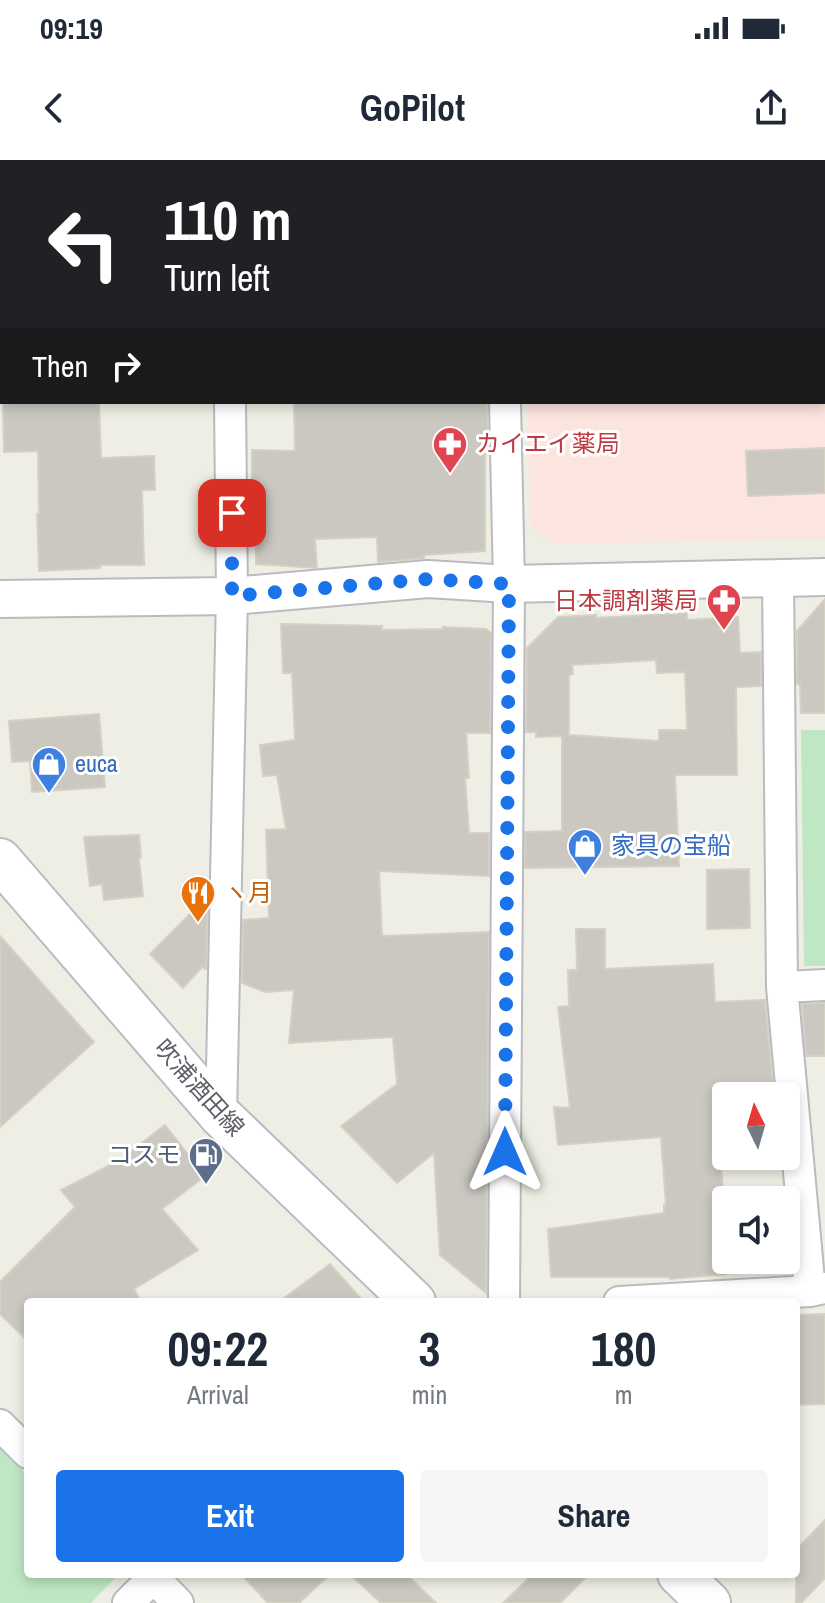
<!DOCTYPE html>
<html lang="en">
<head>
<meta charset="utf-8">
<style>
	body { margin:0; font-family:"Archivo Narrow","Noto Sans JP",sans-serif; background:#f6f6f7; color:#1f2937; height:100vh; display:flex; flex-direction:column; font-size:30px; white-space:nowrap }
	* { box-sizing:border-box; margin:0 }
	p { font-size:26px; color:#747a83 }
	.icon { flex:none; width:44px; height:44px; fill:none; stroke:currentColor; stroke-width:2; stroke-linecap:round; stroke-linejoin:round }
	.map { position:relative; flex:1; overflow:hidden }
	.sheet { position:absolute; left:24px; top:1138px; width:776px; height:280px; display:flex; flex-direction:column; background:#fff; border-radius:8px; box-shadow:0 4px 12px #0003 }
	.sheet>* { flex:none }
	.hud { position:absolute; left:0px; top:0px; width:826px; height:244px; box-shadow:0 4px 12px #0003; background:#202124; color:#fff; overflow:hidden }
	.needle { width:52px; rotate:355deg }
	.controls { position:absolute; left:712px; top:922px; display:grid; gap:16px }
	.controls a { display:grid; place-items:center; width:88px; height:88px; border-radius:8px; background:#fff; box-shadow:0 4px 12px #0003; font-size:40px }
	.pin { position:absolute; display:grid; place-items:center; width:68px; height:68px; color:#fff; margin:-34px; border-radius:16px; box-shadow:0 4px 12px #0006 }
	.me { position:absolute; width:88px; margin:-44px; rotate:0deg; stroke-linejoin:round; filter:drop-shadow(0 0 6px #0008) }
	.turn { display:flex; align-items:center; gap:28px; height:168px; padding:0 32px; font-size:36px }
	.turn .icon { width:104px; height:104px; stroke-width:2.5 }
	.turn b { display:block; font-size:56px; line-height:68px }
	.then { display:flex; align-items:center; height:76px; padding:0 32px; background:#0003; gap:16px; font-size:30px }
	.eta { display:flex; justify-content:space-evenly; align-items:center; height:136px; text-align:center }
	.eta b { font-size:48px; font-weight:800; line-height:56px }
	.cta { display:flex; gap:16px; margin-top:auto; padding:16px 32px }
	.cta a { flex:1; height:92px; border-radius:8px; background:#1a73e8; color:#fff; font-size:32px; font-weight:800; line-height:92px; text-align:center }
	.cta a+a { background:#f6f6f7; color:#1f2937 }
	.status { display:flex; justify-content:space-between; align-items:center; height:56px; padding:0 40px; background:#fff; direction:ltr }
	.status svg { height:22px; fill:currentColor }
	header { display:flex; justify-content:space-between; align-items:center; height:104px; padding:0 32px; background:#fff; font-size:36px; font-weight:800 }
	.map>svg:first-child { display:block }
</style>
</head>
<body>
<div class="status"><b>09:19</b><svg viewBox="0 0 49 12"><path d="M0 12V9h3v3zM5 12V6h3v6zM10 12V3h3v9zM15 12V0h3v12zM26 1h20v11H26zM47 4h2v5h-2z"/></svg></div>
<header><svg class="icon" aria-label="back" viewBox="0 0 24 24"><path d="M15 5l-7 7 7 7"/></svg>GoPilot<svg class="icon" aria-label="share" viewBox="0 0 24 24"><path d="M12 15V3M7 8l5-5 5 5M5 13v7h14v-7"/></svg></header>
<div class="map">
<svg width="825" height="1443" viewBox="0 0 825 1443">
	<rect width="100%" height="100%" fill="#efeee4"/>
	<path fill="#fce5df" d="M519 0H825V379L551 384 530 363 527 242H824V2H519Z"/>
	<path fill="#bfe7c4" d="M801 570H825V806H804Z
		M0 1287 28 1316V1414H119L91 1443H0Z"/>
	<path fill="#cac8c1" stroke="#d4d0c2" stroke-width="2" fill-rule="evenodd" d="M3 242H99L101 298 154 296 155 330H142L144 405H100V408L39 411 37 354H39L38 291 4 292Z
		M294 242H487L488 289 485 290V391L424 395V398L378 402 377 377 315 379 317 408 256 404V323H252V290L295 291Z
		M825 288V333L748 336 746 291Z
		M825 439V553H801L800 524H797V471Z
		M687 453V460L738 457 740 493 761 492V526L736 527 737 615H675L679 706 525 708V672L562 671V576L536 577V572H526L527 488 558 457 596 455V458ZM656 500 657 513 685 512 687 570H659V581L569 575V515L573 514 572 505Z
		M281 464 382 466V470L443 469V467L486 469 491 473 490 573H466L469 618H465L469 673H489V716L379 711 382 776 489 772 486 1133 440 1095 434 993 397 1023 341 966 397 924 393 877 289 883 294 830 265 832 242 823 243 760 269 758 266 670 286 669 277 615 263 616 260 585 295 580 292 513H283Z
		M99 554 105 627 32 632 30 601 12 602 9 561Z
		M139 675 141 697 139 699 143 736 104 740 102 724 90 726 84 677Z
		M749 709 750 768 707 769V710Z
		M208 736 206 809 202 807 183 828 150 794Z
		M576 769H605V809L713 804 715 842 765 840 774 936H726V944L716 945 724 1042H726V1114L670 1119V1117H551L548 1069 664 1053V1045H666L661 977 558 985 554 947 570 948 558 847 569 846 568 810H577Z
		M0 776 94 882 0 967Z
		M825 843V896H806L802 844Z
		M165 965 205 1016 162 1049 198 1090 134 1129 141 1142H28V1181L0 1154V1122L75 1047 61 1030 120 1000Z
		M330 1104 364 1142H279Z
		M825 1154V1244L796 1245V1155Z
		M825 1360V1418L801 1443H796V1390Z
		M241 1414H330L299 1443H268Z
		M350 1414H406L436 1443H381Z
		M533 1414H589L560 1443H503Z"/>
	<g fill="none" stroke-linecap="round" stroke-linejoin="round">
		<g stroke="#b9bbc0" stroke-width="34">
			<path id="minor" d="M228 0V2
				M500 0V2
				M778 417 782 827 810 1131
				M782 827 825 825
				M221 956 232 436 230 242
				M504 1142 509 424 505 242
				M619 1142 810 1131 825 1128
				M0 1265 28 1293
				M150 1414 178 1443
				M128 1443 157 1414"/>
		</g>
		<g stroke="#b9bbc0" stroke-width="40">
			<path id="tertiary" d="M0 439 232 436 428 419 509 424 825 417"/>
		</g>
		<g stroke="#b9bcc2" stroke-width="46">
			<path id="secondary" d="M0 700 221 956 414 1142
				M679 1414 709 1443"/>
		</g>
		<use href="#minor" stroke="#fff" stroke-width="30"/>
		<use href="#tertiary" stroke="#fff" stroke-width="36"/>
		<use href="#secondary" stroke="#fff" stroke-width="42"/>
	</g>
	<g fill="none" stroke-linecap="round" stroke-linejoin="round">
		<path stroke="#1a73e8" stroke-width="14" stroke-dasharray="0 25.2" d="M232 353V436L428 419 509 424 505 992"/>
	</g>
	<defs>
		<g id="pharmacy-pin" transform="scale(1.8)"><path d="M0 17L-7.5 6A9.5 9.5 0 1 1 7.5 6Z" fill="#e0444e" stroke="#fff"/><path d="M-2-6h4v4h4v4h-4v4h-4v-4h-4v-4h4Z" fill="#fff"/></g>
		<g id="shop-pin" transform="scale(1.8)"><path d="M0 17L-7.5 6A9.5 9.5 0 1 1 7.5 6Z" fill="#3f7fe0" stroke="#fff"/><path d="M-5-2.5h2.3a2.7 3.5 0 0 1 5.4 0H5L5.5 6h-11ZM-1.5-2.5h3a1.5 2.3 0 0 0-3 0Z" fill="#fff"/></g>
		<g id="restaurant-pin" transform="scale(1.8)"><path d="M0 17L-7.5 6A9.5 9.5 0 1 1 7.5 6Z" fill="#e8710a" stroke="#fff"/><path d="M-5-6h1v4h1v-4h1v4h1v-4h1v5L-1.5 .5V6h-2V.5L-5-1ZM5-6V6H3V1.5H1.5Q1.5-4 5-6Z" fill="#fff"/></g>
		<g id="fuel-pin" transform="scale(1.8)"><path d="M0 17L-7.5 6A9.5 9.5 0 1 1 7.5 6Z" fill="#5c6f8a" stroke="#fff"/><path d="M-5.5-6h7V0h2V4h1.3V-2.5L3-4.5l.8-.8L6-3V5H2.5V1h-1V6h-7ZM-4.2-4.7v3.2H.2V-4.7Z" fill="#fff"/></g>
	</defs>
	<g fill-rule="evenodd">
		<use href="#pharmacy-pin" x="450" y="284"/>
		<use href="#pharmacy-pin" x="724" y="441"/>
		<use href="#shop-pin" x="49" y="604"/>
		<use href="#shop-pin" x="585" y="686"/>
		<use href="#restaurant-pin" x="198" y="733"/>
		<use href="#fuel-pin" x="206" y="995"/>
	</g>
	<g text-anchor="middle" stroke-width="6" stroke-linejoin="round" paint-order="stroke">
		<g font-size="24" fill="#be3a42" stroke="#fff" text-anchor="start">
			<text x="476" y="292">カイエイ薬局</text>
			<text x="698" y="449" text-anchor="end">日本調剤薬局</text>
		</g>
		<g font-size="24" fill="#366cbe" stroke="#fff" text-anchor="start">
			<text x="75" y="612">euca</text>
			<text x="611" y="694">家具の宝船</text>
		</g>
		<g font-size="24" fill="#c56008" stroke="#fff" text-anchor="start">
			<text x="224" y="741">ヽ月</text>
		</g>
		<g font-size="24" fill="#5c5f65" stroke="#fff">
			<text transform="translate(199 928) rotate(48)" y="8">吹浦酒田線</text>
		</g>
		<g font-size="24" fill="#4e5e75" stroke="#fff" text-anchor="end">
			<text x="180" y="1003">コスモ</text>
		</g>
	</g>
</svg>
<div class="controls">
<a><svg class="needle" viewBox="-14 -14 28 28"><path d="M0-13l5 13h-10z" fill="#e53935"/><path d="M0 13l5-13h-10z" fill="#747a83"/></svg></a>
<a><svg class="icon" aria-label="sound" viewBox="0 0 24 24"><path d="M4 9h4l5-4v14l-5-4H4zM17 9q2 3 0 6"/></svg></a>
</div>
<div class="pin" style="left:232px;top:353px;background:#d93025"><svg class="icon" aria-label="arrive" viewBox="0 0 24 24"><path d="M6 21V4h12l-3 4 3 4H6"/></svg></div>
<svg class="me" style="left:505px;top:992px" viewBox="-20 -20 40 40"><path d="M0-17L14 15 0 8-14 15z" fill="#1a73e8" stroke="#fff" stroke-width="4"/></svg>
<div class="hud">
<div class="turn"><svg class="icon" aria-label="left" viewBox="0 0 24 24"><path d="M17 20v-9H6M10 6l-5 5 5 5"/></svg><div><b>110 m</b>Turn left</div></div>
<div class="then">Then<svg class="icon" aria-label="right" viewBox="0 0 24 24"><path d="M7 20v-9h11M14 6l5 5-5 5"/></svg></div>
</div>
<section class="sheet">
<div class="eta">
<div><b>09:22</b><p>Arrival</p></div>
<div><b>3</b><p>min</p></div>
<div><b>180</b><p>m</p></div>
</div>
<div class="cta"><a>Exit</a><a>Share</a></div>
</section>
</div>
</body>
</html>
